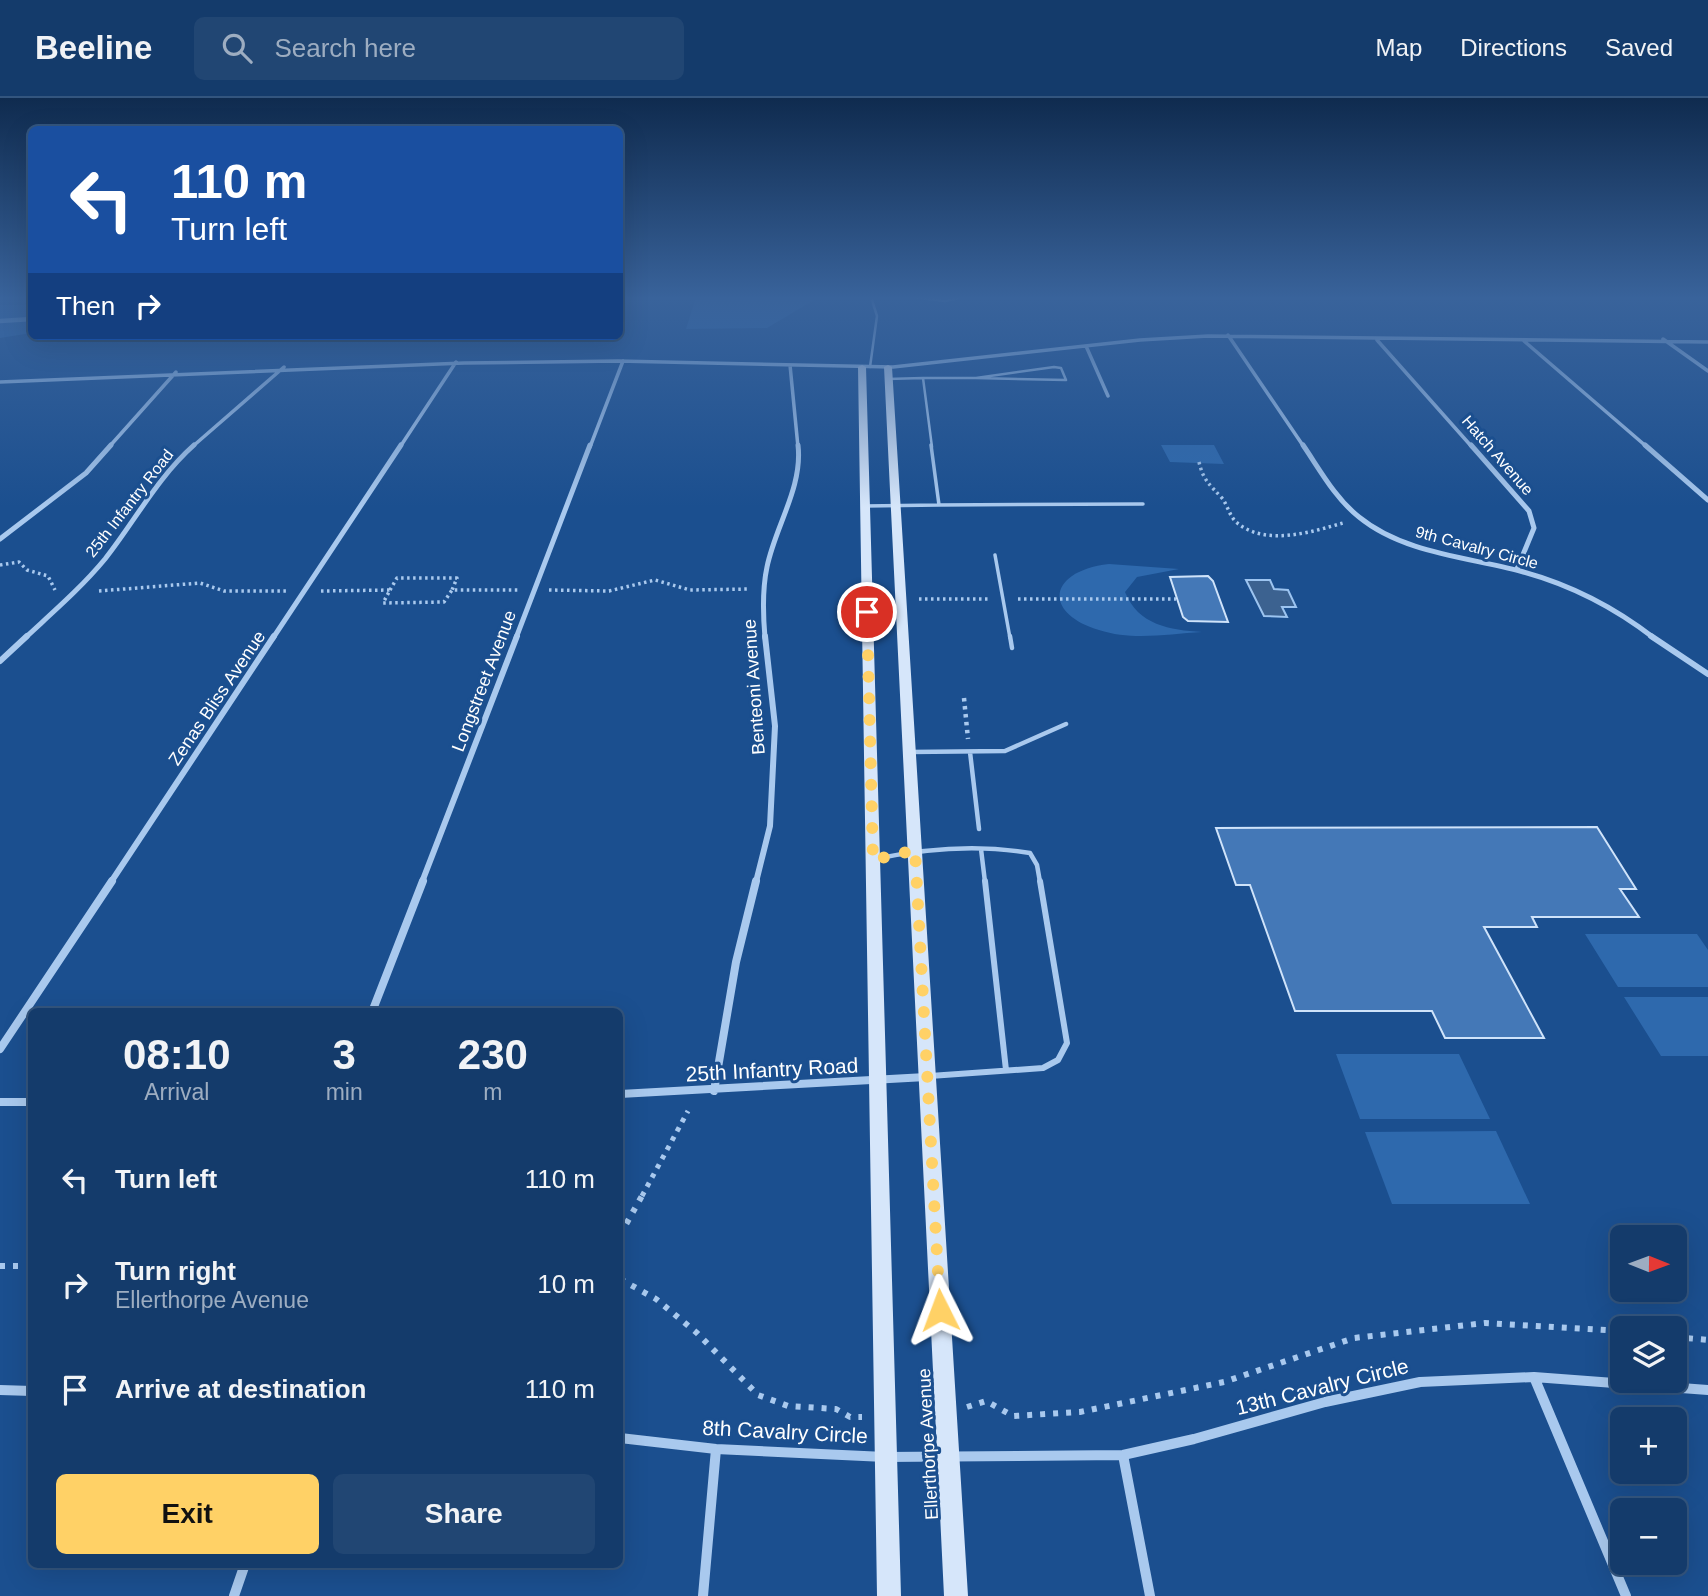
<!DOCTYPE html>
<html lang="en">
<head>
<meta charset="utf-8">
<style>
	body { margin:0; font-family:Arial,sans-serif; background:#214673; color:#f1f3f6; height:100vh; display:flex; flex-direction:column; font-size:26px; white-space:nowrap }
	* { box-sizing:border-box; margin:0 }
	p { font-size:23px; color:#9dadc1 }
	.icon { flex:none; width:38px; height:38px; fill:none; stroke:currentColor; stroke-width:2; stroke-linecap:round; stroke-linejoin:round }
	.map { position:relative; flex:1; overflow:hidden }
	.sheet { position:absolute; left:28px; top:910px; width:595px; height:560px; display:flex; flex-direction:column; background:#143b6b; border-radius:10px; box-shadow:0 7px 28px #0002,0 0 0 2px #33557e }
	.sheet>* { flex:none }
	.guide { position:absolute; left:28px; top:28px; width:595px; height:214px; border-radius:10px; box-shadow:0 7px 28px #0002,0 0 0 2px #33557e; background:#1a4fa0; color:#fff; overflow:hidden }
	.needle { width:46px; rotate:91deg }
	.controls { position:absolute; left:1610px; top:1127px; display:grid; gap:14px }
	.controls a { display:grid; place-items:center; width:77px; height:77px; border-radius:10px; background:#143b6b; box-shadow:0 7px 28px #0002,0 0 0 2px #33557e; font-size:35px }
	.pin { position:absolute; display:grid; place-items:center; width:60px; height:60px; color:#fff; margin:-30px; border:4px solid #fff; border-radius:50%; box-shadow:0 2px 7px #0007 }
	.me { position:absolute; width:77px; margin:-38px; rotate:357deg; stroke-linejoin:round; filter:drop-shadow(0 0 5px #0008) }
	.turn { display:flex; align-items:center; gap:24px; height:147px; padding:0 28px; font-size:32px }
	.turn .icon { width:91px; height:91px; stroke-width:2.5 }
	.turn b { display:block; font-size:49px; line-height:60px }
	.then { display:flex; align-items:center; height:66px; padding:0 28px; background:#0003; gap:14px; font-size:26px }
	.eta { display:flex; justify-content:space-evenly; align-items:center; height:119px; text-align:center }
	.eta b { font-size:42px; font-weight:700; line-height:49px }
	.primary-button { display:flex; gap:14px; margin-top:auto; padding:14px 28px }
	.primary-button a { flex:1; height:80px; border-radius:10px; background:#ffd166; color:#111; font-size:28px; font-weight:700; line-height:80px; text-align:center }
	.primary-button a+a { background:#214673; color:#f1f3f6 }
	ul { padding:0; list-style:none }
	li { display:flex; align-items:center; gap:21px; height:105px; padding:0 28px }
	li div { flex:1 }
	li b { display:block; font-size:26px }
	li em { font-style:normal }
	header { display:flex; align-items:center; gap:42px; box-sizing:border-box; height:98px; padding:0 35px; background:#143b6b; border-bottom:2px solid #33557e }
	header strong { font-size:33px }
	nav { display:flex; gap:38px; margin-inline-start:auto; font-size:24px }
	.search { width:490px; height:63px; background:#214673; display:flex; align-items:center; gap:18px; box-sizing:border-box; padding:0 24px; border-radius:10px; color:#9dadc1; font-size:26px }
	.map>svg:first-child { display:block }
</style>
</head>
<body>
<header>
<strong>Beeline</strong>
<div class="search"><svg class="icon" aria-label="search" viewBox="0 0 24 24"><circle cx="10" cy="10" r="6"/><path d="M15 15l6 6"/></svg>Search here</div>
<nav><a>Map</a><a>Directions</a><a>Saved</a></nav>
</header>
<div class="map">
<svg width="1708" height="1498" viewBox="0 0 1708 1498">
	<rect width="100%" height="100%" fill="#1b4f8f"/>
	<path fill="#2e69ad" d="M696 199H819L767 230 686 231Z
		M0 207H31V235L0 240Z
		M1161 347H1214L1224 366 1170 364Z
		M1109 466 1179 471 1137 479 1125 494C1138 527 1170 532 1202 534 1168 536 1132 543 1099 532 1042 515 1048 473 1109 466Z
		M1585 836H1697L1708 852V889H1618Z
		M1624 899H1708V958H1661Z
		M1336 956H1459L1490 1021H1360Z
		M1496 1033 1530 1106H1392L1365 1034Z"/>
	<path fill="#3c6290" stroke="#9cc4f0" stroke-width="2" d="M1246 482H1270L1274 491 1288 492 1296 509H1282L1287 519 1264 518Z"/>
	<g fill="none" stroke-linecap="round" stroke-linejoin="round">
		<path stroke="#9cc4f0" stroke-width="4.5" d="M0 223 32 221"/>
	</g>
	<path fill="#4478b7" stroke="#cfe3fa" stroke-width="2" d="M1208 478 1213 483 1228 524 1188 523 1183 519 1170 479Z
		M1597 729 1636 791H1620L1639 819H1532L1537 829H1484L1544 940H1445L1432 913H1295L1250 787H1236L1216 730Z"/>
	<g fill="none" stroke-linecap="round" stroke-linejoin="round">
		<path stroke="#a9c9ee" stroke-width="3.5" stroke-dasharray="2.5 3.5" stroke-linecap="butt" d="M1199 364C1203 382 1210 387 1222 400 1228 408 1229 417 1236 424 1265 449 1311 434 1343 425
			M0 467 19 464 27 472 48 478 55 492
			M390 492 397 480H457L452 492
			M549 492 609 493 655 482 690 492 750 491
			M99 493 200 485 224 493H288
			M321 493 390 492 383 505 444 504 452 492H519
			M919 501H988
			M1018 501H1176"/>
		<path stroke="#a9c9ee" stroke-width="4.5" stroke-dasharray="3.5 4.5" stroke-linecap="butt" d="M964 600 968 641"/>
		<path stroke="#a9c9ee" stroke-width="5" stroke-dasharray="4.5 6" stroke-linecap="butt" d="M642 1098 688 1013"/>
		<path stroke="#a9c9ee" stroke-width="6" stroke-dasharray="5 8" stroke-linecap="butt" d="M620 1137 643 1096
			M0 1168H32
			M620 1181 656 1201 697 1235 758 1297 788 1308 836 1311 850 1319H862
			M1675 1239 1708 1242
			M967 1309 986 1303 1013 1318 1080 1314 1224 1284 1354 1240 1485 1225 1622 1233"/>
		<path stroke="#a9c9ee" stroke-width="2.5" d="M912 199 945 203 964 199
			M870 269 877 218 871 199
			M1054 269 1061 270 1066 282 976 280Z
			M923 280H976
			M887 281 923 280 932 349"/>
		<path stroke="#a9c9ee" stroke-width="3.5" d="M939 407 1143 406
			M865 408 939 407 931 347
			M995 457 1010 540"/>
		<path stroke="#a9c9ee" stroke-width="4.5" d="M1010 538 1012 550
			M910 654 1005 653 1066 626
			M970 654 979 731
			M981 751 985 784
			M875 761C927 750 978 746 1030 755L1037 767 1040 784"/>
		<path stroke="#a9c9ee" stroke-width="6" d="M985 783 1006 972
			M930 978 1043 970 1058 962 1067 945 1040 783"/>
		<path stroke="#a9c9ee" stroke-width="3.5" d="M1228 237 1304 349
			M1663 241 1708 273
			M1377 242 1472 349
			M1524 243 1647 349
			M1086 248 1108 298
			M790 267 798 349
			M0 284 464 265 618 263 893 269 1140 242 1208 238 1708 244
			M109 349 176 274
			M192 349 284 269
			M400 349 456 264
			M590 349 623 263"/>
		<path stroke="#a9c9ee" stroke-width="5" d="M1303 347C1320 372 1335 400 1359 419 1403 455 1467 459 1520 473 1569 486 1614 509 1654 540
			M1471 347 1529 413 1534 430 1517 471
			M1645 347 1708 402
			M0 441 86 375 111 347
			M25 540C53 514 81 490 105 461 135 423 157 380 194 347
			M273 540 401 347
			M516 540 590 347
			M765 540C763 517 762 492 767 469 775 429 803 389 798 347"/>
		<path stroke="#a9c9ee" stroke-width="6" d="M1651 538 1708 576
			M0 563 27 538
			M111 784 274 538
			M422 784 517 538
			M756 784 770 728 775 628 765 538"/>
		<path stroke="#a9c9ee" stroke-width="8" d="M372 914 423 783
			M0 951 112 783
			M714 993 736 864 756 783
			M620 996 926 979
			M0 1004H32"/>
		<path stroke="#a9c9ee" stroke-width="10" d="M1534 1279 1626 1498
			M0 1292 32 1293
			M620 1340 716 1351 885 1359 1123 1357 1194 1341 1325 1304 1420 1284 1534 1279 1708 1292
			M1123 1357 1150 1498
			M234 1498 245 1466
			M703 1498 716 1351"/>
		<path fill="#d6e6fa" fill-rule="evenodd" d="M862 267 866 269 901 1498H877L858 269Z
			M888 267 892 269 968 1498H944L884 269Z"/>
	</g>
	<linearGradient id="sky" x2="0" y2="1"><stop stop-color="#0f2b4f"/><stop offset="0.49" stop-color="#39639b"/><stop offset="1" stop-color="#39639b" stop-opacity="0"/></linearGradient>
	<rect width="1708" height="409" fill="url(#sky)"/>
	<g fill="none" stroke-linecap="round" stroke-linejoin="round">
		<path stroke="#ffd166" stroke-width="12" stroke-dasharray="0 21.6" d="M867 514 873 762 915 752 940 1212"/>
	</g>
	<g text-anchor="middle" stroke-width="6" stroke-linejoin="round" paint-order="stroke">
		<g font-size="16" fill="#fff" stroke="#1b4f8f">
			<text transform="translate(1498 357) rotate(49)" y="6">Hatch Avenue</text>
			<text transform="translate(129 405) rotate(-52)" y="6">25th Infantry Road</text>
			<text transform="translate(1477 449) rotate(15)" y="6">9th Cavalry Circle</text>
		</g>
		<g font-size="18" fill="#fff" stroke="#1b4f8f">
			<text transform="translate(484 583) rotate(-69)" y="6">Longstreet Avenue</text>
			<text transform="translate(754 589) rotate(-94)" y="6">Benteoni Avenue</text>
			<text transform="translate(217 600) rotate(-56)" y="6">Zenas Bliss Avenue</text>
			<text transform="translate(928 1346) rotate(-93)" y="6">Ellerthorpe Avenue</text>
		</g>
		<g font-size="21" fill="#fff" stroke="#1b4f8f">
			<text transform="translate(772 972) rotate(-3)" y="7">25th Infantry Road</text>
			<text transform="translate(1322 1289) rotate(-14)" y="7">13th Cavalry Circle</text>
			<text transform="translate(785 1334) rotate(3)" y="7">8th Cavalry Circle</text>
		</g>
	</g>
</svg>
<div class="controls">
<a><svg class="needle" viewBox="-14 -14 28 28"><path d="M0-13l5 13h-10z" fill="#e53935"/><path d="M0 13l5-13h-10z" fill="#9dadc1"/></svg></a>
<a><svg class="icon" aria-label="layers" viewBox="0 0 24 24"><path d="M12 4l9 5-9 5-9-5zM3 14l9 5 9-5"/></svg></a>
<a>+</a>
<a>−</a>
</div>
<div class="pin" style="left:867px;top:514px;background:#d93025"><svg class="icon" aria-label="arrive" viewBox="0 0 24 24"><path d="M6 21V4h12l-3 4 3 4H6"/></svg></div>
<svg class="me" style="left:940px;top:1212px" viewBox="-20 -20 40 40"><path d="M0-17L14 15 0 8-14 15z" fill="#ffd166" stroke="#fff" stroke-width="4"/></svg>
<div class="guide">
<div class="turn"><svg class="icon" aria-label="left" viewBox="0 0 24 24"><path d="M17 20v-9H6M10 6l-5 5 5 5"/></svg><div><b>110 m</b>Turn left</div></div>
<div class="then">Then<svg class="icon" aria-label="right" viewBox="0 0 24 24"><path d="M7 20v-9h11M14 6l5 5-5 5"/></svg></div>
</div>
<section class="sheet">
<div class="eta">
<div><b>08:10</b><p>Arrival</p></div>
<div><b>3</b><p>min</p></div>
<div><b>230</b><p>m</p></div>
</div>
<ul>
<li><svg class="icon" aria-label="left" viewBox="0 0 24 24"><path d="M17 20v-9H6M10 6l-5 5 5 5"/></svg><div><b>Turn left</b></div><em>110 m</em></li>
<li><svg class="icon" aria-label="right" viewBox="0 0 24 24"><path d="M7 20v-9h11M14 6l5 5-5 5"/></svg><div><b>Turn right</b><p>Ellerthorpe Avenue</p></div><em>10 m</em></li>
<li><svg class="icon" aria-label="arrive" viewBox="0 0 24 24"><path d="M6 21V4h12l-3 4 3 4H6"/></svg><div><b>Arrive at destination</b></div><em>110 m</em></li>
</ul>
<div class="primary-button"><a>Exit</a><a>Share</a></div>
</section>
</div>
</body>
</html>
